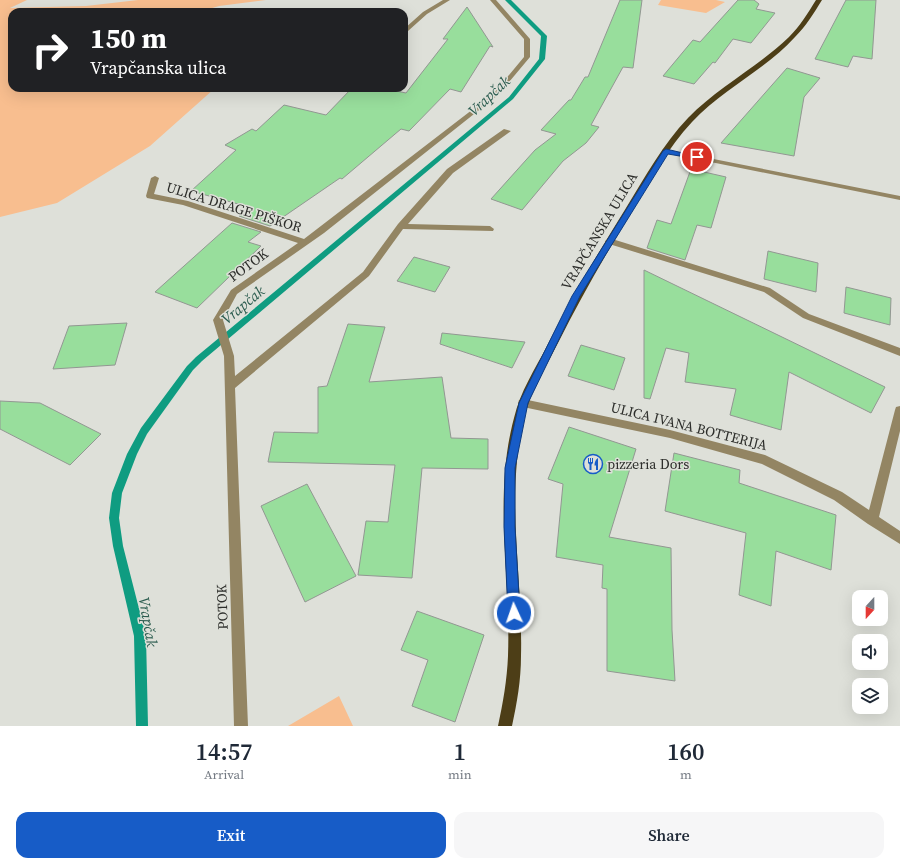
<!DOCTYPE html>
<html lang="en">
<head>
<meta charset="utf-8">
<style>
	body { margin:0; font-family:"Source Serif 4",serif; background:#f6f6f7; color:#1f2937; height:100vh; display:flex; flex-direction:column; font-size:15px; white-space:nowrap }
	* { box-sizing:border-box; margin:0 }
	p { font-size:13px; color:#747a83 }
	.icon { flex:none; width:22px; height:22px; fill:none; stroke:currentColor; stroke-width:2; stroke-linecap:round; stroke-linejoin:round }
	.map { position:relative; height:726px; overflow:hidden }
	.side { display:flex; flex-direction:column; background:#fff; flex:1 }
	.side>* { flex:none }
	.hud { position:absolute; left:8px; top:8px; width:400px; height:84px; border-radius:12px; box-shadow:0 4px 16px #0002; background:#202124; color:#fff; overflow:hidden }
	.needle { width:26px; rotate:201deg }
	.controls { position:absolute; left:852px; top:590px; display:grid; gap:8px }
	.controls a { display:grid; place-items:center; width:36px; height:36px; border-radius:8px; background:#fff; box-shadow:0 4px 16px #0002; font-size:20px }
	.pin { position:absolute; display:grid; place-items:center; width:34px; height:34px; color:#fff; margin:-17px; border:2px solid #fff; border-radius:50%; box-shadow:0 1px 4px #0007 }
	.me { position:absolute; width:44px; margin:-22px; rotate:357deg; stroke-linejoin:round; filter:drop-shadow(0 0 3px #0008) }
	.turn { display:flex; align-items:center; gap:14px; height:84px; padding:0 16px; font-size:18px }
	.turn .icon { width:52px; height:52px; stroke-width:2.5 }
	.turn b { display:block; font-size:28px; line-height:34px }
	.eta { display:flex; justify-content:space-evenly; align-items:center; height:68px; text-align:center }
	.eta b { font-size:24px; font-weight:600; line-height:28px }
	.cta { display:flex; gap:8px; margin-top:auto; padding:8px 16px }
	.cta a { flex:1; height:46px; border-radius:12px; background:#175cc7; color:#fff; font-size:16px; font-weight:600; line-height:46px; text-align:center }
	.cta a+a { background:#f6f6f7; color:#1f2937 }
	.map>svg:first-child { display:block }
</style>
</head>
<body>
<div class="map">
<svg width="900" height="726" viewBox="0 0 900 726">
	<rect width="100%" height="100%" fill="#dee0d9"/>
	<path fill="#f8be8f" d="M0 0H27L10 8 86 6 138 0H266L219 6 199 12H12V88L214 89 150 146 57 203 0 217Z
		M661 0H716L725 2 706 13 658 5Z
		M339 696 353 726H288Z"/>
	<g fill="none" stroke-linecap="round" stroke-linejoin="round">
		<path fill="#0f9c81" fill-rule="evenodd" d="M505 0H511L547 36 545 59 513 99 202 361 193 370 147 434 137 454 122 493 119 518 123 546 146 636 148 726H136L134 636 113 546 109 518 112 493 127 454 141 428 187 366 196 357 509 97 539 59 541 36Z"/>
	</g>
	<path fill="#98de9c" stroke="#929792" d="M620 0H642L633 68 623 67 591 125 599 127 586 143 563 161 522 210 491 199 535 150 556 134 541 130 569 100H571L585 77H588Z
		M738 0H754L759 4 756 9 775 13 751 43 733 39 715 63 713 62 694 84 663 76 693 40 700 42Z
		M846 0H876L872 59 853 56 848 67 815 59Z
		M467 7 493 47 490 46 461 92 450 89 409 131 401 129 342 179 340 178 270 226 239 216 249 207 191 191 236 150 225 145 252 129 256 131 284 105 326 115 352 88H382L406 93 448 39H443Z
		M787 68 820 78 804 97 794 156 721 143Z
		M691 169 726 177 711 228 697 225 685 260 647 248 657 220 671 224Z
		M232 223 261 232 248 242 261 246 197 308 155 292Z
		M768 251 818 263 816 292 764 279Z
		M414 257 450 267 435 292 397 281Z
		M644 270 885 387 871 413 789 372 781 430 730 415 736 389 685 382 689 353 666 348 650 399 644 398Z
		M846 287 891 298 890 325 844 313Z
		M127 323 115 365 53 369 69 326Z
		M348 324 385 327 369 382 442 377 451 438 488 439V469L422 468 412 578 358 575 366 521 388 522 395 465 268 462 274 432 318 433V387L327 386Z
		M442 333 525 342 512 368 440 344Z
		M581 345 625 358 614 390 568 376Z
		M0 401 40 403 101 434 70 465 0 429Z
		M569 427 636 449 609 537 671 548 672 630 675 681 607 671V589L602 588 603 565 556 557 563 484 548 479Z
		M674 453 740 470 739 483 836 515 831 570 776 551 771 606 739 595 746 533 665 511Z
		M307 484 356 576 305 602 261 506Z
		M417 611 484 635 455 722 412 706 428 660 401 650Z"/>
	<g fill="none" stroke-linecap="round" stroke-linejoin="round">
		<path fill="#938563" fill-rule="evenodd" d="M443 0H450L427 14 408 31H404V29L423 12Z
			M490 0H496L530 39V57L498 95 324 233 237 294 223 320 234 356 235 376 363 272 398 224 447 169 504 129 511 131 453 173 408 224 490 226 494 229 493 231 403 229 369 276 235 388 248 726H234L224 356 213 320 231 290 298 243 183 205 147 198 146 196 151 178 155 176 159 178 154 194 188 201 304 239 494 93 524 57V39Z
			M663 149 900 196V200L666 153 662 151Z
			M609 238 770 288 809 314 900 348V356L803 318 764 292 606 243 605 241Z
			M523 399 670 430 765 455 842 492 869 510 895 410 896 407 900 406V431L879 517 900 531V544L868 524 834 500 762 464 670 438 523 407 519 406 518 403 519 400Z"/>
		<path fill="#4d3e17" fill-rule="evenodd" d="M816 0H822C814 13 806 26 795 37 765 70 723 89 692 122 668 147 652 179 634 208 607 252 581 297 558 343 546 367 530 392 524 419 505 497 523 576 521 656 521 680 517 703 512 726H498C503 703 507 680 508 656 511 576 493 496 514 418 520 392 535 369 547 346 571 298 598 253 626 208 645 177 663 144 688 118 718 87 758 67 789 37 800 26 808 13 816 0Z"/>
	</g>
	<path fill="#175cc7" stroke="#0f3c81" d="M666 149 700 157 697 159 668 154 580 296 528 403 515 468V527L520 613 518 617 514 618 510 617 508 613 504 527 505 468 519 403 572 296 663 151Z"/>
	<defs>
		<g id="restaurant-ring" transform="scale(1)"><circle r="9.5" fill="#dee0d9" stroke="#175cc7" stroke-width="1.5"/><path d="M-5-6h1v4h1v-4h1v4h1v-4h1v5L-1.5 .5V6h-2V.5L-5-1ZM5-6V6H3V1.5H1.5Q1.5-4 5-6Z" fill="#175cc7"/></g>
	</defs>
	<g fill-rule="evenodd">
		<use href="#restaurant-ring" x="593" y="464"/>
	</g>
	<g text-anchor="middle" stroke-width="3" stroke-linejoin="round" paint-order="stroke">
		<g font-size="14" fill="#2d2e2b" stroke="#dee0d9">
			<text transform="translate(234 207) rotate(17)" y="5">ULICA DRAGE PIŠKOR</text>
			<text transform="translate(599 231) rotate(-59)" y="5">VRAPČANSKA ULICA</text>
			<text transform="translate(248 265) rotate(-36)" y="5">POTOK</text>
			<text transform="translate(689 426) rotate(14)" y="5">ULICA IVANA BOTTERIJA</text>
			<text transform="translate(222 607) rotate(-92)" y="5">POTOK</text>
		</g>
		<g font-size="14" fill="#2d2e2b" stroke="#dee0d9" text-anchor="start">
			<text x="607" y="469">pizzeria Dors</text>
		</g>
		<g font-size="15" font-style="italic" fill="#2a5b4e" stroke="#dee0d9">
			<text transform="translate(489 96) rotate(-43)" y="5">Vrapčak</text>
			<text transform="translate(243 305) rotate(-40)" y="5">Vrapčak</text>
			<text transform="translate(148 622) rotate(80)" y="5">Vrapčak</text>
		</g>
	</g>
</svg>
<div class="controls">
<a><svg class="needle" viewBox="-14 -14 28 28"><path d="M0-13l5 13h-10z" fill="#e53935"/><path d="M0 13l5-13h-10z" fill="#747a83"/></svg></a>
<a><svg class="icon" aria-label="sound" viewBox="0 0 24 24"><path d="M4 9h4l5-4v14l-5-4H4zM17 9q2 3 0 6"/></svg></a>
<a><svg class="icon" aria-label="layers" viewBox="0 0 24 24"><path d="M12 4l9 5-9 5-9-5zM3 14l9 5 9-5"/></svg></a>
</div>
<div class="pin" style="left:697px;top:157px;background:#d93025"><svg class="icon" aria-label="arrive" viewBox="0 0 24 24"><path d="M6 21V4h12l-3 4 3 4H6"/></svg></div>
<svg class="me" style="left:514px;top:613px" viewBox="-20 -20 40 40"><circle r="17" fill="#175cc7" stroke="#fff" stroke-width="3"/><path d="M0-11L8 9 0 5-8 9z" fill="#fff"/></svg>
<div class="hud">
<div class="turn"><svg class="icon" aria-label="right" viewBox="0 0 24 24"><path d="M7 20v-9h11M14 6l5 5-5 5"/></svg><div><b>150 m</b>Vrapčanska ulica</div></div>
</div>
</div>
<section class="side">
<div class="eta">
<div><b>14:57</b><p>Arrival</p></div>
<div><b>1</b><p>min</p></div>
<div><b>160</b><p>m</p></div>
</div>
<div class="cta"><a>Exit</a><a>Share</a></div>
</section>
</body>
</html>
